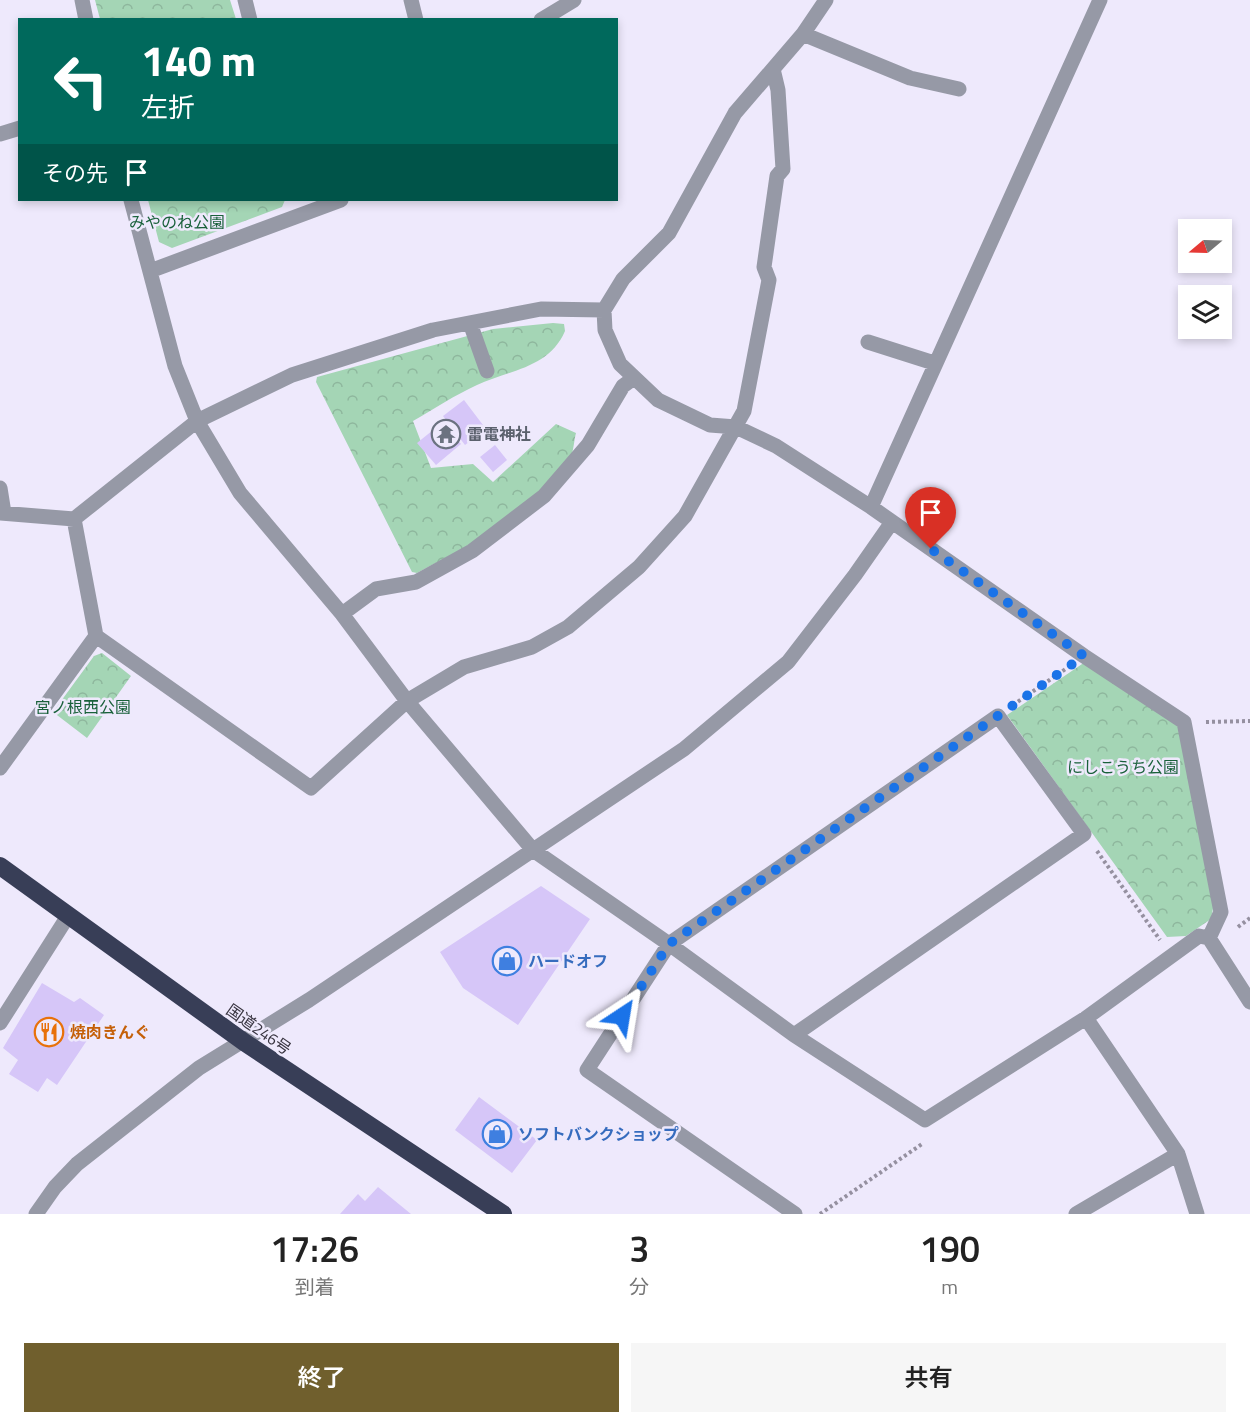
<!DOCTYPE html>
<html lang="ja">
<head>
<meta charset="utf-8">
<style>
	body { margin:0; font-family:"Titillium Web","Noto Sans JP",sans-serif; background:#f6f6f6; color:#222; height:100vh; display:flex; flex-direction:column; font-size:22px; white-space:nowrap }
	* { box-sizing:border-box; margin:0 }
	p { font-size:20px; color:#767676 }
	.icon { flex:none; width:33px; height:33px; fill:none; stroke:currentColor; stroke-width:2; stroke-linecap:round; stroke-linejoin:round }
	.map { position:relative; height:1214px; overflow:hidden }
	.side { display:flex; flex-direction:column; background:#fff; flex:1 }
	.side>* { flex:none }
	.hud { position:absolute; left:18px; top:18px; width:600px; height:183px; border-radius:0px; box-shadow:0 3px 9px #0003; background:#00695c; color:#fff; overflow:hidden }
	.needle { width:39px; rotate:251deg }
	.tools { position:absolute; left:1178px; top:219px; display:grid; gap:12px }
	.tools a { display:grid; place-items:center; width:54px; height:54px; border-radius:0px; background:#fff; box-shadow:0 3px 9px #0003; font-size:30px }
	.pin { position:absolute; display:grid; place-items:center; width:51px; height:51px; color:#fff; margin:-62px -26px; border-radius:50% 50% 50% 0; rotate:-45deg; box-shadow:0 0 6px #0007 }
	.pin .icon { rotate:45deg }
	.me { position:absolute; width:66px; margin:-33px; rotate:33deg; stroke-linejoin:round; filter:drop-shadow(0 0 4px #0008) }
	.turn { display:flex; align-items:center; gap:21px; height:126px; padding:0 24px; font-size:27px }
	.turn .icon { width:78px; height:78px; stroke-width:2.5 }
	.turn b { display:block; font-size:42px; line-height:51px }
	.then { display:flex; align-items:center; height:57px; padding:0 24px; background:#0003; gap:12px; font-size:22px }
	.eta { display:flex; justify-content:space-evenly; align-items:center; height:102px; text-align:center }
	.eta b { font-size:36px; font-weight:600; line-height:42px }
	.action { display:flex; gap:12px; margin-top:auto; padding:12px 24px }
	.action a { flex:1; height:69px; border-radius:0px; background:#705f2d; color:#fff; font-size:24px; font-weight:600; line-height:69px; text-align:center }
	.action a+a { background:#f6f6f6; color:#222 }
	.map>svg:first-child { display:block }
</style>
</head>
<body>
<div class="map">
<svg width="1250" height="1214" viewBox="0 0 1250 1214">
	<defs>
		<pattern id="forest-crowns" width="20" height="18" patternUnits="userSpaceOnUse" patternTransform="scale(1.5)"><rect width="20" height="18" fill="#a4d5b5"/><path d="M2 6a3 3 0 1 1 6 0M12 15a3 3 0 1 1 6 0" fill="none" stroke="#8eb79d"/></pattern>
	</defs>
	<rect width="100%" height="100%" fill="#eee9fc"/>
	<path fill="url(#forest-crowns)" d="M95 0H230L236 19H100Z
		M148 200H285L282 207 172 248 159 242Z
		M553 323 564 324 565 331C549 368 510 370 477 385 455 395 434 409 413 421L431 468 473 464 493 482 556 424 576 433C574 440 574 449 571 456 546 511 468 545 417 573L412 572 316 382 317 377 493 329Z
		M102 653 131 676 87 738 53 712 94 656Z
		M1085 662 1180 727 1214 903 1211 919 1186 936 1167 937 1007 715Z"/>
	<path fill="#d6c6f8" d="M464 400 486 429 465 445 443 416Z
		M443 422 461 444 436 465 417 443Z
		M495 445 507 460 493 472 480 457Z
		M541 886 590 919 518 1025 463 988 440 952Z
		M42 983 74 1002 80 998 104 1015 57 1085 47 1078 38 1092 9 1074 18 1060 3 1048Z
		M479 1097 537 1140 512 1173 455 1130Z
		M378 1187 411 1214H340L358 1194 365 1201Z"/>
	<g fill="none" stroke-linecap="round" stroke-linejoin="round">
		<path stroke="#9590a0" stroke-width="4" stroke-dasharray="3 3" stroke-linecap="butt" d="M1013 705 1067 668
			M1206 722 1250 721
			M1097 851 1160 940
			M1238 927 1250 918
			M820 1214 922 1144"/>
		<path stroke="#9699a6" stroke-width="15" d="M82 0 86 20
			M245 0 250 20
			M411 0 416 20
			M826 0 803 34 735 113 669 233 623 279 604 310 605 330 620 364 658 400 710 425 736 427 776 446 871 507 1084 656 1184 722 1221 912 1209 938
			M541 20 574 0
			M803 34 910 78 959 89
			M0 134 20 128
			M131 200 175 366 197 421 240 493 342 614 407 701 533 850 669 944 794 1035 925 1120 1086 1018 1199 936 1209 938 1250 1002
			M150 271 341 200
			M470 323 487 371
			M868 342 934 363
			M0 488 4 513
			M871 507 1100 0
			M0 513 74 519 197 421 292 375 433 330 541 309 604 310
			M74 519 96 636 311 788 407 701 464 667 532 647 568 627 639 567 685 516 744 411 769 280 764 267 777 176 783 169 778 90 773 69
			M342 614 376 589 416 582 472 551 544 496 588 445 623 386 634 378
			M0 768 96 636
			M1086 1018 1178 1154 1197 1214
			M0 1023 68 916
			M794 1035 1084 834 998 716 669 944 587 1070 795 1214
			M36 1214 55 1187 77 1164 199 1068 309 1000 684 749 788 662 855 575 892 522
			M1076 1214 1178 1154"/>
		<path stroke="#383e57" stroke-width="18" d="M0 866 244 1042 503 1214"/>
	</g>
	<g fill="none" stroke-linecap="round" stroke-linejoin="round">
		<path stroke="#1a73e8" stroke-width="10" stroke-dasharray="0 18" d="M622 1016 669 944 1084 656 931 549"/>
	</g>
	<defs>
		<g id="temple-ring" transform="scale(1.5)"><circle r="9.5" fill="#eee9fc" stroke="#6b7280" stroke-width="1.5"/><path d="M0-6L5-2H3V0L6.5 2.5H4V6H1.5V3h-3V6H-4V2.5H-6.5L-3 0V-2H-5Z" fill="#6b7280"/></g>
		<g id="shop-ring" transform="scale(1.5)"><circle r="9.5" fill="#eee9fc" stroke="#3f7fe0" stroke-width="1.5"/><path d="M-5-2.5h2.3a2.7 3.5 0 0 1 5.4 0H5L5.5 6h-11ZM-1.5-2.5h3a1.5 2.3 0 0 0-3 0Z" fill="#3f7fe0"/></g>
		<g id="restaurant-ring" transform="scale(1.5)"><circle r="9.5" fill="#eee9fc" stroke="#e8710a" stroke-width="1.5"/><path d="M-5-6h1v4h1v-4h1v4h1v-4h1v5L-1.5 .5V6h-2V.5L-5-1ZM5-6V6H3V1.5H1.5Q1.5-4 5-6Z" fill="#e8710a"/></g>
	</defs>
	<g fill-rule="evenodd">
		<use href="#temple-ring" x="446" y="434"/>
		<use href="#shop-ring" x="507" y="961"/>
		<use href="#restaurant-ring" x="49" y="1032"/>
		<use href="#shop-ring" x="497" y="1134"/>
	</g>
	<g text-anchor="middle" stroke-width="5" stroke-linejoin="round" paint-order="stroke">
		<g font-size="16" fill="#1a613b" stroke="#eee9fc">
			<text x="177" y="228">みやのね公園</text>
			<text x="83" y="713">宮ノ根西公園</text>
			<text x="1123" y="773">にしこうち公園</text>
		</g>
		<g font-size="16" font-weight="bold" fill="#5b616d" stroke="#eee9fc" text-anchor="start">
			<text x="467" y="440">雷電神社</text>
		</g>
		<g font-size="16" font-weight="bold" fill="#366cbe" stroke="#eee9fc" text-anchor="start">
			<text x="528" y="967">ハードオフ</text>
			<text x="518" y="1140">ソフトバンクショップ</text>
		</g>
		<g font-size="16" fill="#393541" stroke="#eee9fc">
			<text transform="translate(259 1029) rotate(35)" y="6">国道246号</text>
		</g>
		<g font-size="16" font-weight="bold" fill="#c56008" stroke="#eee9fc" text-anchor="start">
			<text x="70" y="1038">焼肉きんぐ</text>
		</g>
	</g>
</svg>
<div class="tools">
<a><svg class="needle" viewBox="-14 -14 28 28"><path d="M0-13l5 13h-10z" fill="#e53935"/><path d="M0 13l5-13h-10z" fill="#767676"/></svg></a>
<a><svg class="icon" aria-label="layers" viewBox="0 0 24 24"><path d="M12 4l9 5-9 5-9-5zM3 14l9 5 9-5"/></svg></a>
</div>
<div class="pin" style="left:931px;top:549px;background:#d93025"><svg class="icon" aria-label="arrive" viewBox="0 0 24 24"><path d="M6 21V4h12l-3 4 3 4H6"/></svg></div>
<svg class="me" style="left:622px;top:1016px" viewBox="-20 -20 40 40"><path d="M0-17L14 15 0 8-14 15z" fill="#1a73e8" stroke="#fff" stroke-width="4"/></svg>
<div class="hud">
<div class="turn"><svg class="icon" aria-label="left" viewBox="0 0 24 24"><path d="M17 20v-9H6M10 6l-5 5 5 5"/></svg><div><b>140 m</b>左折</div></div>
<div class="then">その先<svg class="icon" aria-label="arrive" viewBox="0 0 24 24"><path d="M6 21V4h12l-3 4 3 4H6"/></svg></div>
</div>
</div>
<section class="side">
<div class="eta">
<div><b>17:26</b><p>到着</p></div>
<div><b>3</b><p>分</p></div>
<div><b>190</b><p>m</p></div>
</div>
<div class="action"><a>終了</a><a>共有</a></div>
</section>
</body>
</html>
